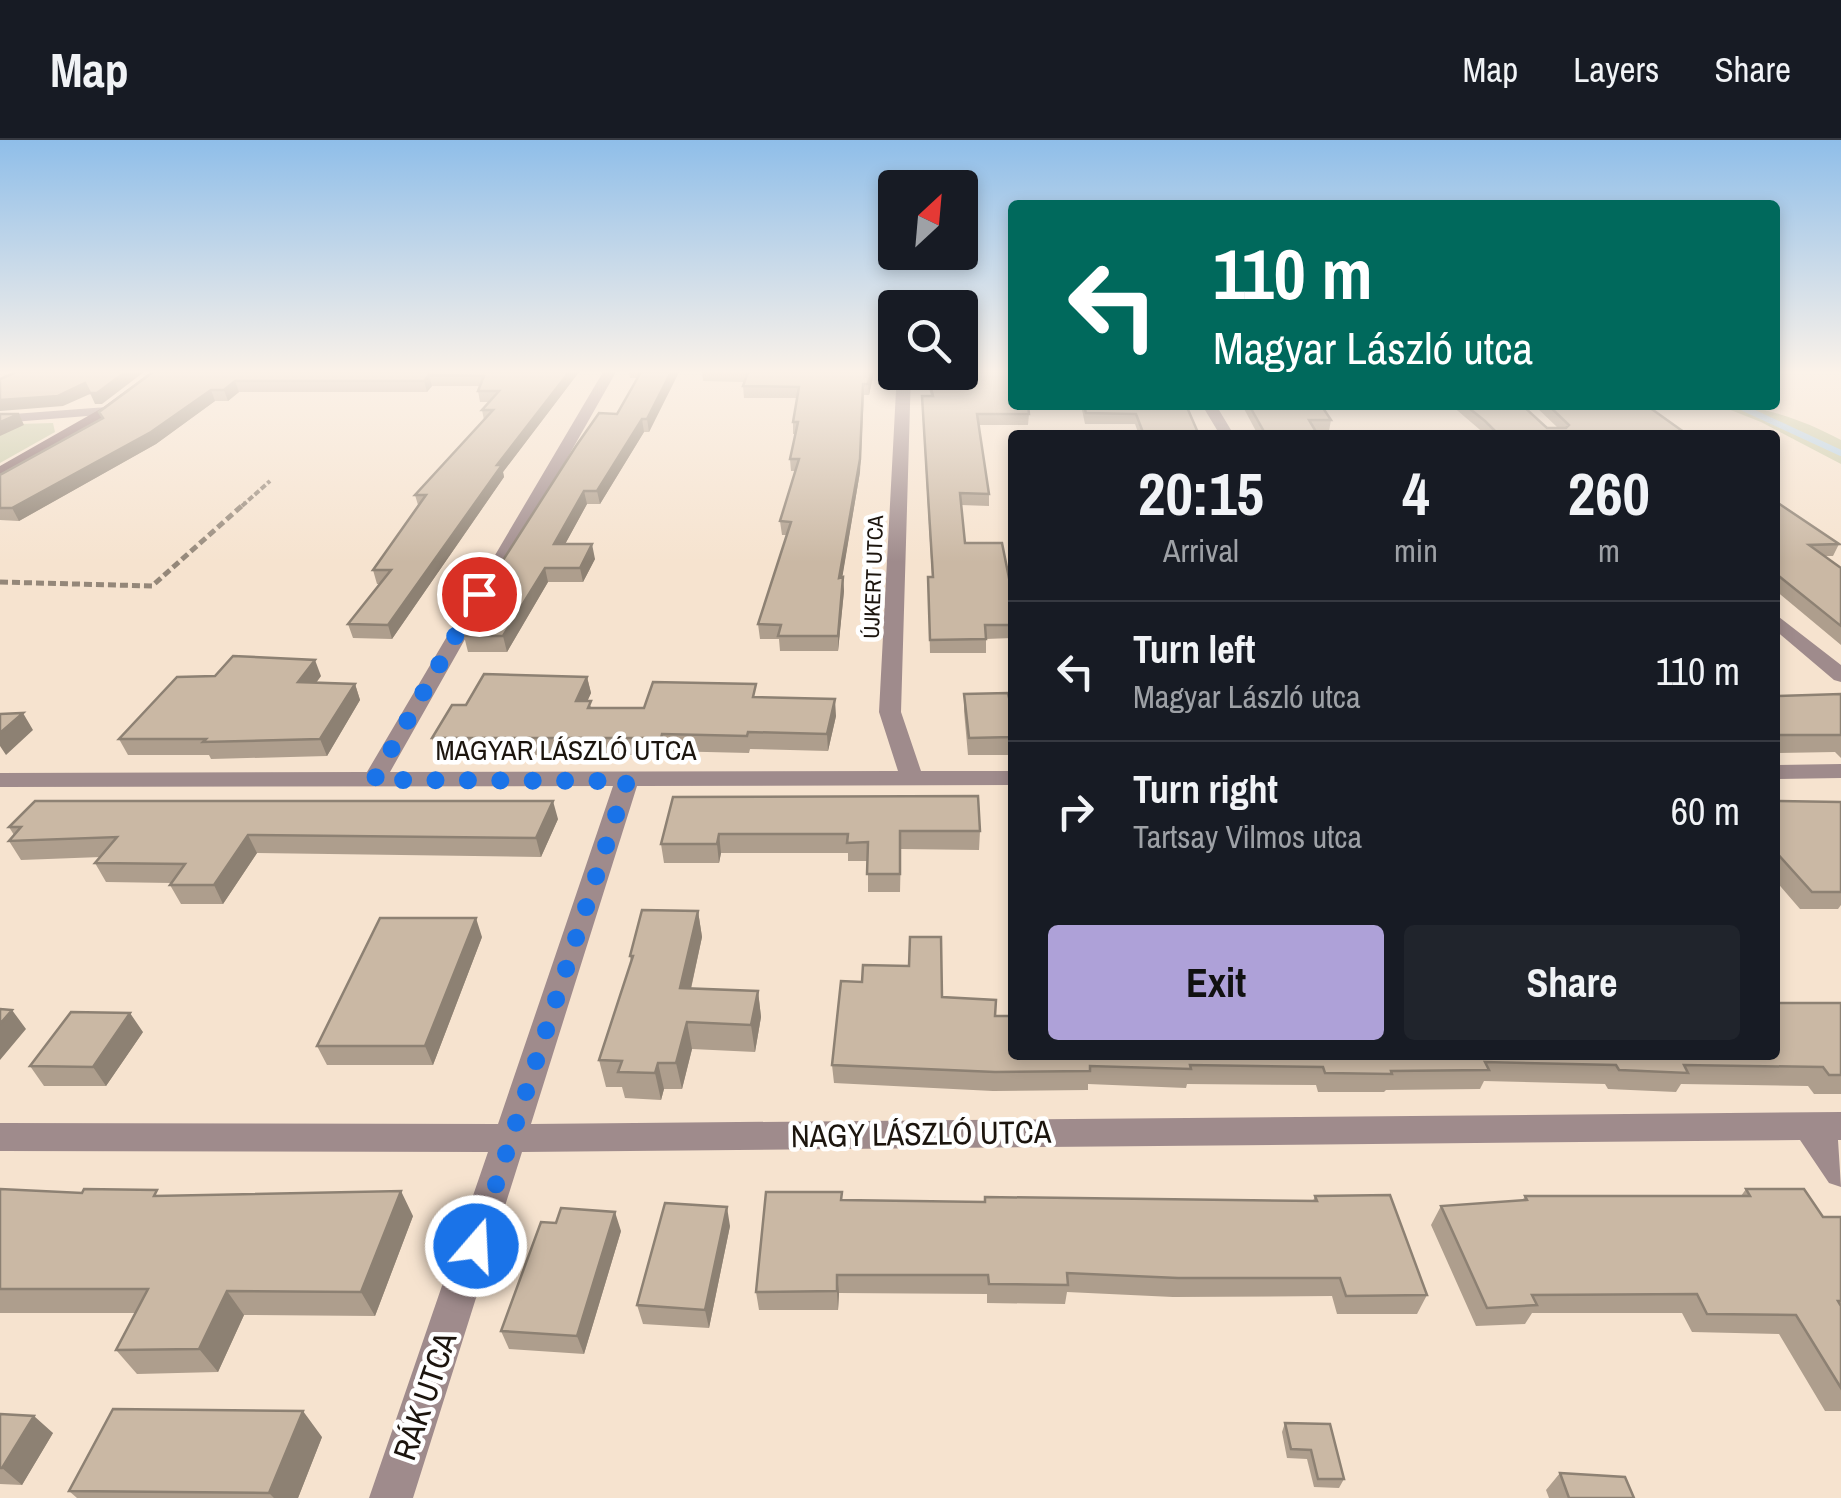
<!DOCTYPE html>
<html lang="en">
<head>
<meta charset="utf-8">
<style>
	body { margin:0; font-family:"Archivo Narrow",sans-serif; background:#20242c; color:#f1f3f6; height:100vh; display:flex; flex-direction:column; font-size:38px; white-space:nowrap }
	* { box-sizing:border-box; margin:0 }
	p { font-size:32px; color:#9ea1a6 }
	.icon { flex:none; width:55px; height:55px; fill:none; stroke:currentColor; stroke-width:2; stroke-linecap:round; stroke-linejoin:round }
	.map { position:relative; flex:1; overflow:hidden }
	.sheet { position:absolute; left:1008px; top:290px; width:772px; height:630px; display:flex; flex-direction:column; background:#171b24; border-radius:10px; box-shadow:0 5px 15px #0003 }
	.sheet>* { flex:none }
	.guide { position:absolute; left:1008px; top:60px; width:772px; height:210px; border-radius:10px; box-shadow:0 5px 15px #0003; background:#00695c; color:#fff; overflow:hidden }
	.needle { width:65px; rotate:26deg }
	.fabs { position:absolute; left:878px; top:30px; display:grid; gap:20px }
	.fabs a { display:grid; place-items:center; width:100px; height:100px; border-radius:10px; background:#171b24; box-shadow:0 5px 15px #0003; font-size:50px }
	.pin { position:absolute; display:grid; place-items:center; width:85px; height:85px; color:#fff; margin:-42px; border:5px solid #fff; border-radius:50%; box-shadow:0 2px 10px #0007 }
	.me { position:absolute; width:110px; margin:-55px; rotate:19deg; stroke-linejoin:round; filter:drop-shadow(0 0 8px #0008) }
	.turn { display:flex; align-items:center; gap:35px; height:210px; padding:0 40px; font-size:45px }
	.turn .icon { width:130px; height:130px; stroke-width:2.5 }
	.turn b { display:block; font-size:70px; line-height:85px }
	.eta { display:flex; justify-content:space-evenly; align-items:center; height:170px; text-align:center }
	.eta b { font-size:60px; font-weight:800; line-height:70px }
	.primary-button { display:flex; gap:20px; margin-top:auto; padding:20px 40px }
	.primary-button a { flex:1; height:115px; border-radius:10px; background:#aea1d8; color:#111; font-size:40px; font-weight:800; line-height:115px; text-align:center }
	.primary-button a+a { background:#20242c; color:#f1f3f6 }
	ul { padding:0; list-style:none }
	li { display:flex; align-items:center; gap:30px; height:140px; padding:0 40px; border-top:2px solid #363941 }
	li div { flex:1 }
	li b { display:block; font-size:38px }
	li em { font-style:normal }
	header { display:flex; align-items:center; gap:60px; box-sizing:border-box; height:140px; padding:0 50px; background:#171b24; border-bottom:2px solid #363941 }
	header strong { font-size:48px }
	nav { display:flex; gap:55px; margin-inline-start:auto; font-size:35px }
	.map>svg:first-child { display:block }
</style>
</head>
<body>
<header>
<strong>Map</strong>
<nav><a>Map</a><a>Layers</a><a>Share</a></nav>
</header>
<div class="map">
<svg width="1841" height="1358" viewBox="0 0 1841 1358">
	<rect width="100%" height="100%" fill="#f6e3cf"/>
	<path fill="#c4c8a4" d="M1718 265C1762 265 1802 279 1841 300V324L1761 282Z
		M53 283 55 292 0 323V293L18 284Z"/>
	<g fill="none" stroke-linecap="round" stroke-linejoin="round">
		<path stroke="#aaceea" stroke-width="6" d="M1737 265 1841 313"/>
		<path stroke="#948779" stroke-width="4" stroke-dasharray="6 2.5" stroke-linecap="butt" d="M242 366 270 341"/>
		<path stroke="#948779" stroke-width="5" stroke-dasharray="8 4" stroke-linecap="butt" d="M0 442 152 446 245 363"/>
		<path fill="#9f8b8c" fill-rule="evenodd" d="M603 232H616L390 632 898 631 879 572 897 232H911L901 572 921 631H1012V645L637 646 531 984 1841 972V1000H1838L1841 1047 1829 1043 1800 1000 522 1012 413 1358H369L488 1012 0 1011V983L498 984 613 646 0 647V633L367 632Z
			M1202 265H1216L1234 295H1220Z
			M107 267 112 268V274L0 283V275Z
			M1775 474 1841 525V542L1834 540 1775 490Z
			M1841 624V638L1775 639V625Z"/>
		<path fill="#7c5f62" fill-rule="evenodd" d="M151 232H166L112 274 0 338V326L102 268Z"/>
	</g>
	<path fill="#ae9e8d" d="M153 232H579L503 332 504 337 392 499 353 498 348 484 381 444H377L373 430 418 365 415 355 484 280 482 270 489 262H480L478 251 480 246H432L427 252H239L228 261H215L156 304 19 381 0 380V335L103 278Z
		M629 232H679L649 292H644L600 364H587L565 404 595 419 583 442H548L507 512H468L464 496 501 437 498 428 617 274 637 238H630Z
		M702 232H874L869 255H864L860 332 842 437 844 451 838 511H780L779 499H760L758 484 787 395H782L780 381 795 331H791L790 319 796 294H793V282L797 258H744L743 246 744 242 703 241Z
		M925 232H1012L1029 274 1028 285H978L989 354V366L961 365 965 403 1012 453V498L986 499V513H930L928 437H932L922 266 931 256Z
		M1081 265H1186L1199 295H1139L1135 284H1085Z
		M1242 265H1321L1331 280 1329 291 1315 290 1318 295H1258Z
		M1451 265H1522L1547 288H1558L1534 265H1646L1688 295H1486Z
		M1775 361 1839 404 1833 416H1824L1841 428V505L1775 450Z
		M321 536 316 543 355 544 360 560 327 616 211 619 209 615H128L119 599Z
		M587 537 591 553 587 561 592 568H644L758 557 836 576 828 611 750 609 749 613 665 611 664 615H437L432 598 466 565Z
		M964 554 1012 562V615H968L964 571Z
		M1841 554V618L1835 612 1775 613V556Z
		M673 657 980 691 979 710 901 709 900 752H868V721H848V713H721L719 723H664L661 704Z
		M1775 661 1841 662V765L1838 769H1800L1775 740Z
		M558 679 541 717 257 713 223 764H181L170 745 172 743 106 742 95 723 101 717 21 720 9 701 14 695 9 687Z
		M698 771 702 797 691 849 758 851 761 877 755 912 692 909 682 949H664L661 960 625 958 622 947H606L599 920 631 822 630 816Z
		M482 797 433 925H327L317 906Z
		M942 857 995 876 1775 915 1841 863V954H1814L1808 946 1681 944 1676 952 1608 949 1605 944 1484 941 1480 949 1386 950 1384 952H1318L1316 945 1187 944 1186 948 1088 944V950L993 951 834 943 832 925Z
		M143 892 106 946H44L30 926Z
		M0 1049 162 1056 413 1076 375 1176 244 1175 218 1232 137 1234 116 1210 135 1173H0Z
		M1746 1049 1823 1077H1841V1271H1825L1779 1194 1692 1192 1682 1173H1532L1525 1184 1476 1186 1431 1085 1441 1066 1522 1061 1525 1056H1741Z
		M842 1052V1060L985 1062 1313 1061 1315 1056 1427 1155 1417 1174H1337L1332 1156 1173 1157 1067 1152 1065 1164 987 1163V1154L839 1153 838 1170H759L756 1152Z
		M730 1086 709 1188 643 1184 637 1165Z
		M621 1091 584 1214 509 1209 501 1191Z
		M0 1274 53 1293 22 1345 0 1344Z
		M1285 1283 1344 1339 1339 1348 1314 1347 1307 1319 1287 1318 1282 1292Z
		M322 1297 298 1358H77L69 1351Z
		M1560 1333 1634 1358H1549L1546 1350Z"/>
	<path fill="#8d8173" d="M125 232H144L102 264H95L90 253Z
		M569 232H579L503 332 504 337 392 499 388 485 497 325Z
		M671 232H679L649 292 647 279Z
		M871 232H874L869 255 868 244Z
		M429 235 432 246 427 252 424 241Z
		M235 241 239 252 228 261 224 250Z
		M85 243 90 254 63 266 0 271V260Z
		M863 244 860 332 840 451 839 438Z
		M211 250 215 261 156 304 19 381 12 368Z
		M19 274 24 285 0 296V282Z
		M642 279 644 292 600 364 597 351Z
		M584 351 587 364 557 419 554 404Z
		M592 404 595 419 583 442 580 428Z
		M545 428 548 442 507 512 503 496Z
		M843 437 844 451 838 511V496Z
		M315 520 321 536 304 558 298 542Z
		M587 537 591 553 580 578 576 561Z
		M355 544 360 560 327 616 320 599Z
		M835 559 836 576 828 611 827 594Z
		M23 573 33 590 6 615 0 606V593Z
		M553 661 558 679 541 717 536 698Z
		M719 694 721 713 719 723 717 704Z
		M248 695 257 713 223 764 214 745Z
		M698 771 702 797 685 875 680 848Z
		M476 778 482 797 433 925 425 906Z
		M758 851 761 877 755 912 751 885Z
		M12 870 26 889 0 920V884Z
		M130 873 143 892 106 946 93 927Z
		M687 882 692 909 682 949 676 923Z
		M658 923 664 949 661 960 655 933Z
		M401 1051 413 1076 375 1176 361 1152Z
		M727 1067 730 1086 709 1188 705 1170Z
		M615 1072 621 1091 584 1214 577 1196Z
		M837 1135 839 1153 838 1170 837 1151Z
		M227 1151 244 1175 218 1232 199 1209Z
		M303 1271 322 1297 298 1358H274L269 1353Z
		M34 1276 53 1293 22 1345 2 1328Z"/>
	<path fill="#cab8a4" stroke="#8d8173" stroke-width="2.5" d="M16 232H125L97 253H90L85 243 58 256 0 260V239Z
		M153 232H569L497 325H502L388 485 348 484 391 430H373L426 355H415L493 270H482L499 251H478L484 236 429 235 424 241H235L224 250H211L151 292 12 368H0V335L103 278 99 272Z
		M641 232H671L647 279H642L597 351H584L554 404H592L580 428H545L503 496H464L506 428H498L576 306 599 273 617 274Z
		M748 232H871L868 244H863L860 319 839 438 843 437 838 496H778L781 485 758 484 791 382 780 381 799 319H790L798 282H793L799 247 743 246Z
		M927 232H1012V265H1028L1029 274H977L989 354 960 353 965 403H1002L1012 453V485H985L986 499 930 500 928 437H933L922 256H933Z
		M1084 265H1186L1199 295H1144L1136 274 1086 273Z
		M1249 265H1321L1331 280H1309L1318 295H1266Z
		M1465 265H1522L1547 288H1566L1569 285 1548 265H1646L1688 295H1499L1485 281Z
		M0 274H19L0 282Z
		M1775 361 1839 404 1809 405 1841 428V486L1775 433Z
		M233 516 315 520 298 542 355 544 320 599 203 602 206 599H119L177 537 215 536Z
		M484 534 587 537 576 561H591L588 568H644L653 542 756 544 753 557 835 559 827 594 748 592 747 596 662 594 661 598H432L452 565H466Z
		M1008 553 1010 562H1012V597L969 598 964 554Z
		M1841 554V595H1775V556Z
		M23 573 0 593V574Z
		M978 656 980 691H900V734H867L868 702 847 703 848 694H719L717 704H661L673 657Z
		M35 661H553L536 698 248 695 214 745H170L185 724 95 723 117 697 9 701 21 687H9Z
		M1775 661 1841 662V752H1812L1775 711Z
		M642 770 698 771 680 848 758 851 751 885 687 882 676 923H658L655 933 618 932 622 921 599 920 633 816H630Z
		M380 778H476L425 906H317Z
		M910 797H941L942 857 996 860 995 876H1012V915H1775V863H1841V935H1829L1823 927 1684 925 1688 933 1619 930 1616 925 1485 922 1489 930 1391 931 1392 934 1325 933 1323 927 1190 925 1191 929 1090 926V931L995 932 832 925 841 841 862 842 863 825 909 826Z
		M0 869 12 870 0 884Z
		M71 872 130 873 93 927 30 926Z
		M0 1049 82 1053 84 1049 157 1050 154 1056 401 1051 361 1152 227 1151 199 1209 116 1210 148 1149H0Z
		M1746 1049H1804L1823 1077H1841V1161H1838L1841 1166V1248L1796 1175 1707 1174 1697 1154 1532 1155 1537 1165 1487 1168 1441 1066 1527 1060 1525 1056H1750Z
		M766 1052H842L841 1060 985 1062V1057L1317 1061 1315 1056 1390 1055 1427 1155 1346 1156 1340 1138H1178L1067 1133 1068 1145 989 1144 988 1135H837V1151L756 1152Z
		M665 1063 727 1067 705 1170 637 1165Z
		M561 1068 615 1072 577 1196 501 1191 541 1082 556 1083Z
		M113 1269 303 1271 269 1353 69 1351Z
		M0 1274 34 1276 2 1328H0Z
		M1285 1283 1330 1284 1344 1339H1318L1311 1310 1291 1309Z
		M1560 1333 1625 1337 1634 1358H1569Z"/>
	<linearGradient id="sky" x2="0" y2="1"><stop stop-color="#8fbee9"/><stop offset="0.55" stop-color="#fbf2e9"/><stop offset="1" stop-color="#fbf2e9" stop-opacity="0"/></linearGradient>
	<rect width="1841" height="422" fill="url(#sky)"/>
	<g fill="none" stroke-linecap="round" stroke-linejoin="round">
		<path stroke="#1a73e8" stroke-width="18" stroke-dasharray="0 32.4" d="M476 1106 627 641 374 640 479 454"/>
	</g>
	<g text-anchor="middle" stroke-width="9" stroke-linejoin="round" paint-order="stroke">
		<g font-size="22" fill="#1c150e" stroke="#fff">
			<text transform="translate(873 437) rotate(-88)" y="8">ÚJKERT UTCA</text>
		</g>
		<g font-size="28" fill="#1c150e" stroke="#fff">
			<text x="566" y="620">MAGYAR LÁSZLÓ UTCA</text>
		</g>
		<g font-size="32" fill="#1c150e" stroke="#fff">
			<text transform="translate(921 994) rotate(-1)" y="11">NAGY LÁSZLÓ UTCA</text>
			<text transform="translate(425 1256) rotate(-71)" y="11">RÁK UTCA</text>
		</g>
	</g>
</svg>
<div class="fabs">
<a><svg class="needle" viewBox="-14 -14 28 28"><path d="M0-13l5 13h-10z" fill="#e53935"/><path d="M0 13l5-13h-10z" fill="#9ea1a6"/></svg></a>
<a><svg class="icon" aria-label="search" viewBox="0 0 24 24"><circle cx="10" cy="10" r="6"/><path d="M15 15l6 6"/></svg></a>
</div>
<div class="pin" style="left:479px;top:454px;background:#d93025"><svg class="icon" aria-label="arrive" viewBox="0 0 24 24"><path d="M6 21V4h12l-3 4 3 4H6"/></svg></div>
<svg class="me" style="left:476px;top:1106px" viewBox="-20 -20 40 40"><circle r="17" fill="#1a73e8" stroke="#fff" stroke-width="3"/><path d="M0-11L8 9 0 5-8 9z" fill="#fff"/></svg>
<div class="guide">
<div class="turn"><svg class="icon" aria-label="left" viewBox="0 0 24 24"><path d="M17 20v-9H6M10 6l-5 5 5 5"/></svg><div><b>110 m</b>Magyar László utca</div></div>
</div>
<section class="sheet">
<div class="eta">
<div><b>20:15</b><p>Arrival</p></div>
<div><b>4</b><p>min</p></div>
<div><b>260</b><p>m</p></div>
</div>
<ul>
<li><svg class="icon" aria-label="left" viewBox="0 0 24 24"><path d="M17 20v-9H6M10 6l-5 5 5 5"/></svg><div><b>Turn left</b><p>Magyar László utca</p></div><em>110 m</em></li>
<li><svg class="icon" aria-label="right" viewBox="0 0 24 24"><path d="M7 20v-9h11M14 6l5 5-5 5"/></svg><div><b>Turn right</b><p>Tartsay Vilmos utca</p></div><em>60 m</em></li>
</ul>
<div class="primary-button"><a>Exit</a><a>Share</a></div>
</section>
</div>
</body>
</html>
